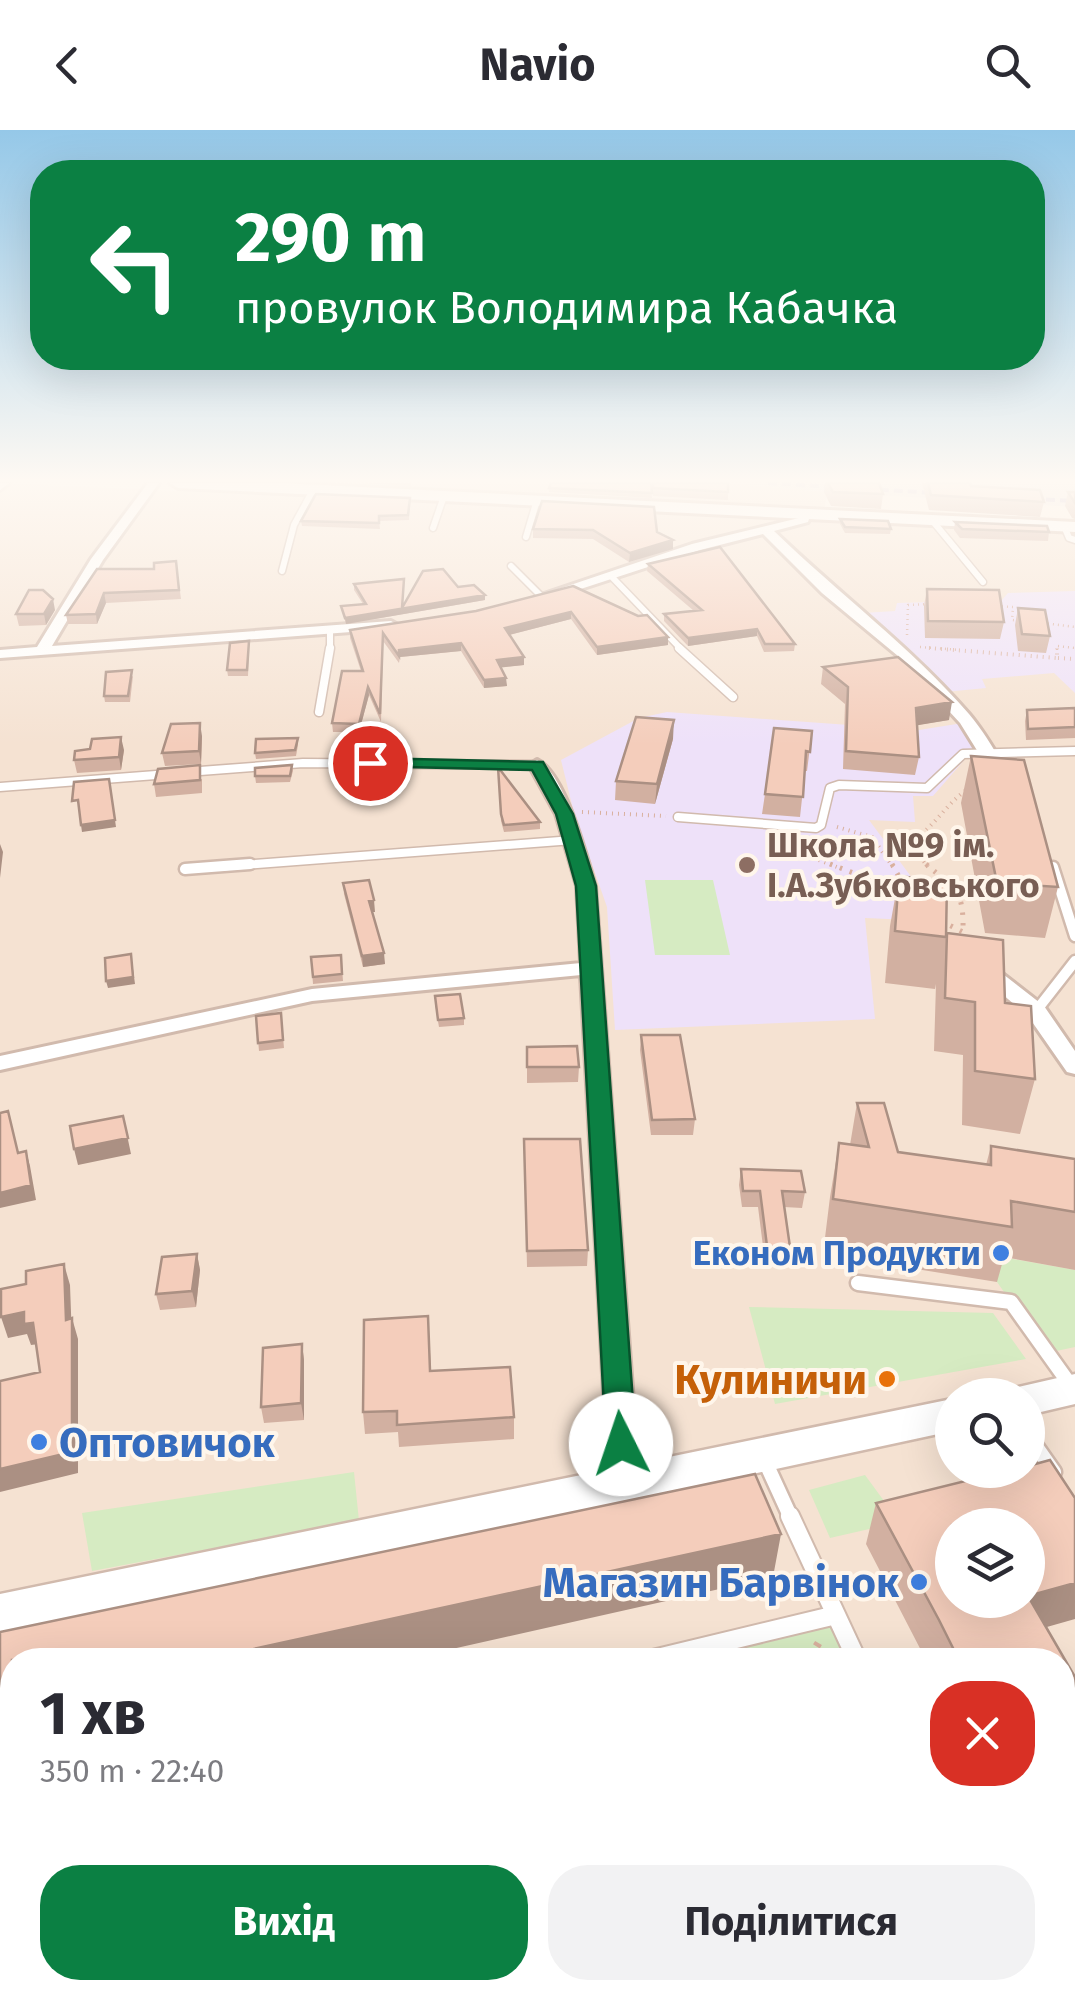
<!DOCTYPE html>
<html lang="uk">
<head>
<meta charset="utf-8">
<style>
	body { margin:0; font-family:"Fira Sans",sans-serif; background:#f2f2f3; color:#2b2b33; height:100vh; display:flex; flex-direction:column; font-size:38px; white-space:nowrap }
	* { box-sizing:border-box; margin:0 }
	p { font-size:32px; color:#7c7c81 }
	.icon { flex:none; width:55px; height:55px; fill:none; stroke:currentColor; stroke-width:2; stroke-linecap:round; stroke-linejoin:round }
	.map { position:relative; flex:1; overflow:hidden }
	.drawer { position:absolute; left:0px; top:1518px; width:1075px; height:352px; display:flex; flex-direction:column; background:#fff; border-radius:40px 40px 0 0; box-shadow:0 10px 40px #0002 }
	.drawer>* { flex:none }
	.guide { position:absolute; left:30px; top:30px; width:1015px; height:210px; border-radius:40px; box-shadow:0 10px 40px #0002; background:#0b8043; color:#fff; overflow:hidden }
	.fabs { position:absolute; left:935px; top:1248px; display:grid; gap:20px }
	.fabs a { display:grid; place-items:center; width:110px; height:110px; border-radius:50%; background:#fff; box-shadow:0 10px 40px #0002; font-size:50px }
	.pin { position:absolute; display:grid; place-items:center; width:85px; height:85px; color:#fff; margin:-42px; border:5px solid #fff; border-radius:50%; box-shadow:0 2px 10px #0007 }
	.me { position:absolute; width:110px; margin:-55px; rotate:356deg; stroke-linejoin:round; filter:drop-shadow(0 0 8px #0008) }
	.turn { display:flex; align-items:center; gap:35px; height:210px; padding:0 40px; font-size:45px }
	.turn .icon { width:130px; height:130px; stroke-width:2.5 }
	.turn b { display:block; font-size:70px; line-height:85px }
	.round { display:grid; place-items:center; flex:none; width:105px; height:105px; border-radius:40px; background:#f2f2f3 }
	.overview { display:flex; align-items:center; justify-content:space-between; height:170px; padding:0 40px }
	h1 { font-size:60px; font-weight:700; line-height:75px }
	.button { display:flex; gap:20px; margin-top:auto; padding:20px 40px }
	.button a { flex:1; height:115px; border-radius:40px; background:#0b8043; color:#fff; font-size:40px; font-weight:700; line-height:115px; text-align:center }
	.button a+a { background:#f2f2f3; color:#2b2b33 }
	header { display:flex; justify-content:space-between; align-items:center; height:130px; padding:0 40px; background:#fff; font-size:45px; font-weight:700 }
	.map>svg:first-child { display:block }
</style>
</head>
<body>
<header><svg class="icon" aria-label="back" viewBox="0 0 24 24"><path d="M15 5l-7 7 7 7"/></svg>Navio<svg class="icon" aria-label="search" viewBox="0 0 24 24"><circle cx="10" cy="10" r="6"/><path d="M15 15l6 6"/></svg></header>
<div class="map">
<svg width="1075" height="1869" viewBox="0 0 1075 1869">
	<rect width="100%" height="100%" fill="#fdf1e4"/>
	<path fill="#f5e2d2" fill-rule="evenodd" d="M0 353 1075 401V1869H0ZM952 1265H1028V1340H952ZM952 1395H1028V1470H952ZM12 1530H1062V1858H12Z
		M218 353H723L827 362 824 382Z"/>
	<path fill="#ede4df" d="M731 353H1075V377L827 362Z"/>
	<path fill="#eee1f9" d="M1075 461V563L1054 543 982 549 986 558 945 562 902 515 863 483 895 481 897 473 1002 470 1008 463Z
		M667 582 919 600 963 593 983 625 966 628 933 666H913L915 692 869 690 941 787 935 791 865 788 875 889 615 900 607 777 574 683 561 630 639 588Z"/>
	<path fill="#d6ebc2" d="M713 750 730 825H655L645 750Z
		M996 1126 1075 1140V1217L1047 1223 997 1152Z
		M749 1177 993 1183 1026 1229 775 1274Z
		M354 1342 359 1391 92 1441 82 1383Z
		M865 1345 887 1375 878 1397 830 1408 809 1360Z
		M836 1485 857 1530H649Z
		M150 1858H1007L1012 1869H151Z"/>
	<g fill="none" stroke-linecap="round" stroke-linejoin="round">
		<g stroke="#d1baad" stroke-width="9">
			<path id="service-far4" d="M931 389 983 452
				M1064 396 1069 408 1075 410
				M433 398 444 366
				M526 407 537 370
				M511 436 542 467
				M282 441 294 395 313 360
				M611 446 682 520
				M330 502V520"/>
		</g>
		<g stroke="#d1baad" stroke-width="11">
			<path id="service-far3" d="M679 518 733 567
				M319 582 330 518
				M187 642 303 633 537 635
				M0 657 169 644
				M678 687 816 698 821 695 830 658 839 655 927 658 963 624 1075 621
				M216 737 573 710"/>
		</g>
		<g stroke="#d1baad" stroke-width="15">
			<path id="service-far2" d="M1053 737 1075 806
				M185 739 250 734
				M1036 881 1075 831"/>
		</g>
		<g stroke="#d1baad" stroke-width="19">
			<path id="service-far1" d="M858 1153 1011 1172 1071 1256
				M1028 1305 1054 1342
				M764 1329 791 1388"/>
		</g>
		<g stroke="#d1baad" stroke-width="22">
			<path id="service" d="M790 1386 857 1530
				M649 1530 836 1485
				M0 1680 12 1678
				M150 1858 151 1869
				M1007 1858 1012 1869"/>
		</g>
		<g stroke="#d1baad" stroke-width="6">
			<path id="minor" d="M0 353H9L0 360Z
				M148 353H159L103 430 52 516 391 491 398 495 391 499 0 528V520L37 517 91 429Z
				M801 381 811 383 808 392 774 401C838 463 911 517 969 584 987 605 1001 632 1015 655L1013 659H1001L960 593 898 526 822 463 763 404 700 420 550 469 538 466 692 414 799 388Z
				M537 630C565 643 586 726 595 756L639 1354 635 1363 624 1367 613 1363 609 1354 581 845 312 871 0 940V926L312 859 581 833 577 756 556 684 529 635Z
				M983 832 990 834 1044 876 1075 921V944L1067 942 1028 886 976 842 973 838Z"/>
		</g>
		<g stroke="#d1baad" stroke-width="5">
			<path id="tertiary" d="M1075 1244V1274L1028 1285V1265H1011L1014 1258Z
				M952 1269V1301L0 1506V1464Z"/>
		</g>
		<g stroke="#d4b9aa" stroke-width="6">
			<path id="secondary" d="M170 353H280L1075 392V402L178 358Z"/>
		</g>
		<path stroke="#d9b09e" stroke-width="2.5" stroke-dasharray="1 4" stroke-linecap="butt" d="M997 476 1013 477 1012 490 1022 491
			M1043 493 1075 497
			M907 505 908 475 931 474
			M920 517 960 520
			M1057 520V516L1075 518"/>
		<path stroke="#d9b09e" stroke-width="4" stroke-dasharray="1 5" stroke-linecap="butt" d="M929 518 1057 528V518
			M1058 528 1075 529
			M582 682 666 686
			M837 697 872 707 893 737
			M774 713 837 737
			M928 737 913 717 915 709C936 694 945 676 965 661"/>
		<path stroke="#d9b09e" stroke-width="5" stroke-dasharray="2.5 8" stroke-linecap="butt" d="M830 734 864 747 900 769
			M892 734 902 752
			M926 734C955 760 964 758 963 802
			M941 791 963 802 962 811"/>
		<path stroke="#d9b09e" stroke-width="8" stroke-dasharray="4 12" stroke-linecap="butt" d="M808 1530 821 1509
			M598 1869 606 1858"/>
		<use href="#service-far4" stroke="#fff" stroke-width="6"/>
		<use href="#service-far3" stroke="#fff" stroke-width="8"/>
		<use href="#service-far2" stroke="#fff" stroke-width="10"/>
		<use href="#service-far1" stroke="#fff" stroke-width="14"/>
		<use href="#service" stroke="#fff" stroke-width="18"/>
		<use href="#minor" fill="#fff" fill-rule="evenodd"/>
		<use href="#tertiary" fill="#fff" fill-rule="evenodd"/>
		<use href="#secondary" fill="#fff" fill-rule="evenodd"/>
		<path stroke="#b3a2c7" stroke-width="4" stroke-dasharray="9 5" stroke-linecap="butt" d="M768 353 953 364
			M1018 368 1075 371"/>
	</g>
	<path fill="#d2b0a1" d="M361 353H411V356Z
		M651 353 652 368 549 362V358Z
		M653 353 728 362V370L653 366Z
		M825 353H879L883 364 881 379 831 376 824 362Z
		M922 353H970L971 356 1044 372 1040 387 929 380Z
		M1068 362H1075V389L1072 388 1065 376Z
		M410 368 409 390 379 391 380 399 302 396 301 391Z
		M840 389 891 399 890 404 845 403 840 394Z
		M955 392 1049 402 1048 411 960 408 954 400Z
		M533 399 657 402 673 410V419L629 432 593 409 533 408Z
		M176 431 181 469 106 473 97 494H68L66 485 97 439H154Z
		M648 434 795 514 794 521 764 522 757 506 688 516 664 491V484L694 481 647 441Z
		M354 454 403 477 458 457 485 465V470L346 494 341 476 363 474 354 460Z
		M573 456 668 507V515L597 525 571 489 509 505 524 527V535L501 537 507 556 484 558 461 521 400 527 399 533 383 511 381 592 369 565 359 602H333L332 593 361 541 350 508V500L476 481Z
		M927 459 1004 492 1000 509 925 508 924 476Z
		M1018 478 1050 506 1046 523 1018 521 1015 495Z
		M55 480 46 495 19 496 16 484Z
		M249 517 248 546H228L227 540Z
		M823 537 949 590 917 595 919 627 915 645 843 639 845 574 821 554Z
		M133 546 130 572H105L104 566Z
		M1075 578V608L1026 610 1025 591 1027 580Z
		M812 601 807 641H805L800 687 762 684 765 664Z
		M202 606 201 634 165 636 162 623Z
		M298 608V615L296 626 256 629 255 623Z
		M673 609 655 674 615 670 616 651Z
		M124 620 121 640 77 643 74 630Z
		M971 626 1058 757 1045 808 985 803 961 673Z
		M292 635 293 641 290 652 256 653 255 646Z
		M498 637 540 692V699L504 702 501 691Z
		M202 649V663L156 667 154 654Z
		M899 746 946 807 1005 873 1035 949 1020 1004 962 995 963 925 934 921 936 854 935 859 885 853 890 796Z
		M343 753 375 782H372L385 834 363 837 344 764Z
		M341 825 343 851 313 854 311 827Z
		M435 874 464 888V895L439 897Z
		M281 883 284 918 259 921 256 886Z
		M641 905 695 989 693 1005H651L640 920Z
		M527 917 579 937 578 952 527 953Z
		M857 973 898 1022 986 1035 991 1016 1075 1029V1140L1004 1127 997 1152 823 1124 830 1067 839 1013 850 1015Z
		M524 1009 588 1120 587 1136 527 1137Z
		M741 1039 805 1062 802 1078 784 1077 790 1117 787 1133 765 1132 758 1077H742L739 1055Z
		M197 1124 200 1140 196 1177 160 1180 156 1164Z
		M428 1186 431 1241 514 1287V1309L399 1317 398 1302 365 1304 363 1282Z
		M302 1214 304 1230V1290L264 1293 261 1277Z
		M876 1373 1046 1497 1075 1547V1845L1062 1818V1530H926L866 1414Z"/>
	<path fill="#ab9083" d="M673 410V419L629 432 630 423Z
		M104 463 106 473 97 494 96 484Z
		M485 465V470L346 494 345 488Z
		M53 469 55 480 46 495 44 484Z
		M571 482V489L505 506V498Z
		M757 499V506L688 516V508Z
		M668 507V515L597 525V517Z
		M461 513V521L400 527 399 520Z
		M524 527V535L497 538V530Z
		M506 548 507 556 484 558V550Z
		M368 557 369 565 359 602V594Z
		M952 572 949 590 913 596 916 578Z
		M674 590 673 609 655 674 657 654Z
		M200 593 202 606 201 634 199 621Z
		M121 607 124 620 121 640 119 627Z
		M109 649 116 697 82 702 81 695Z
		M0 714 3 722 0 748Z
		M374 770 375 782H370L369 771Z
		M384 823 385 834 363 837 362 826Z
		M131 824 135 854 108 858 106 851Z
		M123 986 131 1024 78 1035 74 1019Z
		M26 1021 30 1036 36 1070 0 1078V1063Z
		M197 1124 200 1140 196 1177 192 1161Z
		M64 1134 70 1155 72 1210 66 1190Z
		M24 1182 33 1193 39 1214 31 1215 27 1204 8 1208 1 1187Z
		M72 1188 78 1209V1343L0 1362V1339Z
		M302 1214 304 1230V1290L301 1273Z
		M781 1404 773 1447 403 1530H203Z
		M1075 1453V1489L1012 1507 1028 1466Z
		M12 1571V1617L10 1618 0 1596V1574Z
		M74 1858H93V1869H74Z"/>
	<path fill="#f4cdbb" stroke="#ab9083" stroke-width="2.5" d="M551 353H651L652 363 549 358Z
		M653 353H728V362L653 358Z
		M828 353H879L883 364 833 362Z
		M928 353H970L971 356 1040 360 1044 372 931 365Z
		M1068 362H1075V373Z
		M316 364 410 368 408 385 379 386V393L301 391Z
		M542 371 654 377 657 402 673 410 630 423 593 400 533 399Z
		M840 389 888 391 891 399 845 397Z
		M955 392 1047 396 1049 402 962 399Z
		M720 417 795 514H765L757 499 688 508 664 484 702 480 648 434Z
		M176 431 179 460 104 463 96 484 66 485 97 439H154V433Z
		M443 439 458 457 474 455 485 465 345 488 341 476 366 474 354 454 404 449 402 478 423 441Z
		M573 456 638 486 647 485 668 507 597 517 571 482 505 498 524 527 497 530 506 548 484 550 461 513 399 520V526L383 503 380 584 368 557 359 594 332 593 342 541H363L350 500 476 481Z
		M927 459 999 460 1004 492 928 491Z
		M29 460H43L53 469 44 484H16Z
		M1018 478 1045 480 1050 506 1022 504Z
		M249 511 247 540H227L230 513Z
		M898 527 952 572 916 578 919 627 846 621 848 557 823 537Z
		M132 540 128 566H104L106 542Z
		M1075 578V597L1028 599 1027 580Z
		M636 587 674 590 657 654 616 651Z
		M200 593 199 621 162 623 171 594Z
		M774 598 812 601 810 622 806 621 803 667 765 664Z
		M121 607 119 627 74 630 75 621 90 619 92 609Z
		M298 608 295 620 255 623 256 609Z
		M971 626 1024 630 1058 757 997 753Z
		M200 635V650L154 654 158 639Z
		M292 635 290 646H255V638Z
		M498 637 540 692 504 695 501 684Z
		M109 649 115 690 81 695 78 670 72 671 74 652Z
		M899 746 947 752 946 807 895 801Z
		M369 750 374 770 369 771 384 823 362 826 343 753Z
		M947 803 1003 810 1005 873 1031 876 1035 949 975 941V872L945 868Z
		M131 824 133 847 106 851 105 828Z
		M341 825 342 844 313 847 311 827Z
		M460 864 464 888 438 890 435 866Z
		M281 883 283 910 258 913 256 886Z
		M641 905H680L695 989 652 990Z
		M577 916 579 937H527V917Z
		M857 973H884L898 1022 991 1035V1016L1075 1029V1082L1011 1071 1012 1097 833 1069 839 1013 869 1017Z
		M8 981 18 1023 26 1021 31 1055 0 1063V983Z
		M123 986 128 1008 74 1019 70 996Z
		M524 1009H580L588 1120 527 1121Z
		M741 1039 801 1041 805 1062 782 1061 790 1117 767 1116 760 1061H743Z
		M197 1124 192 1161 156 1164 162 1127Z
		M64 1134 66 1190 72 1188V1322L0 1339V1251L40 1242 33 1193 24 1194V1182L1 1187V1159L26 1154V1141Z
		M428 1186 430 1241 510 1237 514 1287 397 1295V1281L363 1282 364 1190Z
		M302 1214 301 1273 261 1277 263 1218Z
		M1050 1330 1075 1368V1453L1028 1466V1395H952V1470H1028V1466L1075 1547V1767L1062 1741V1530H959L939 1490 876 1373 1010 1340H1028V1336Z
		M755 1344 781 1404 203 1530H12V1571L0 1574V1502Z
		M12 1705V1858H74V1869H0V1708Z"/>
	<linearGradient id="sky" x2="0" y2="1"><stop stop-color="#95c8e8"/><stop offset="0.57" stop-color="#fef9f3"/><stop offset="1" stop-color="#fef9f3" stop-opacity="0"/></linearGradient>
	<rect width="1075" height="615" fill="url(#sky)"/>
	<path fill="#0b8043" stroke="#07532c" stroke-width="2.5" d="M370 628 543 632 573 684 596 756 636 1314 632 1323 621 1327 610 1323 606 1314 576 756 556 684 532 640 364 636 362 633Z"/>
	<circle fill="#8d6e63" stroke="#fff6eb" stroke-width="4" cx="747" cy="735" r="10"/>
	<g fill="#3f7fe0" stroke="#fff6eb" stroke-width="4">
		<circle cx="1001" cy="1123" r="10"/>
		<circle cx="39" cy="1312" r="10"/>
		<circle cx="919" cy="1452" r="10"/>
	</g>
	<circle fill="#e8710a" stroke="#fff6eb" stroke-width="4" cx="887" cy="1249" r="10"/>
	<g text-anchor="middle" stroke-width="8" stroke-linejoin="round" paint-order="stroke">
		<g font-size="35" font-weight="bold" fill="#785e54" stroke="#fff6eb" text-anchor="start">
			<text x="767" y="727">Школа №9 ім.<tspan x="767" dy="40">І.А.Зубковського</tspan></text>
		</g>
		<g font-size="35" font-weight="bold" fill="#366cbe" stroke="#fff6eb" text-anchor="end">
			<text x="981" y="1135">Економ Продукти</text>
		</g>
		<g font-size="42" font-weight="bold" fill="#c56008" stroke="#fff6eb" text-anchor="end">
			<text x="867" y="1264">Кулиничи</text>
		</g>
		<g font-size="42" font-weight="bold" fill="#366cbe" stroke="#fff6eb" text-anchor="start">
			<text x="59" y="1327">Оптовичок</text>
			<text x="899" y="1467" text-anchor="end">Магазин Барвінок</text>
		</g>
	</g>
</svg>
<div class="fabs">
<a><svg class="icon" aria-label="search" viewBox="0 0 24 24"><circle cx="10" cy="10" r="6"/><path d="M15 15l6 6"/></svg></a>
<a><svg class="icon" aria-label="layers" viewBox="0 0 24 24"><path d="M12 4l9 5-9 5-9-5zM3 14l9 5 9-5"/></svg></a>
</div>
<div class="pin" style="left:370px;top:633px;background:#d93025"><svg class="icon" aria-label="arrive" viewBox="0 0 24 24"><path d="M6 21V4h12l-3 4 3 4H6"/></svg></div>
<svg class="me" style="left:621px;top:1314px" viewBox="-20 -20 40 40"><circle r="19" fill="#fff"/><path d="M0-13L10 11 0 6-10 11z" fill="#0b8043"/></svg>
<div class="guide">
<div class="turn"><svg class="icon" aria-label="left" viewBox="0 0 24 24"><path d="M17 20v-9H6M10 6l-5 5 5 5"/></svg><div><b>290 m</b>провулок Володимира Кабачка</div></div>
</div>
<section class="drawer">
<div class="overview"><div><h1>1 хв</h1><p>350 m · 22:40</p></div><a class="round" style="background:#d93025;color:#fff"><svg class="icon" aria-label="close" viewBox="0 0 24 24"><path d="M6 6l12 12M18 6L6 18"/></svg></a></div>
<div class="button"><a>Вихід</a><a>Поділитися</a></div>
</section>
</div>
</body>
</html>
